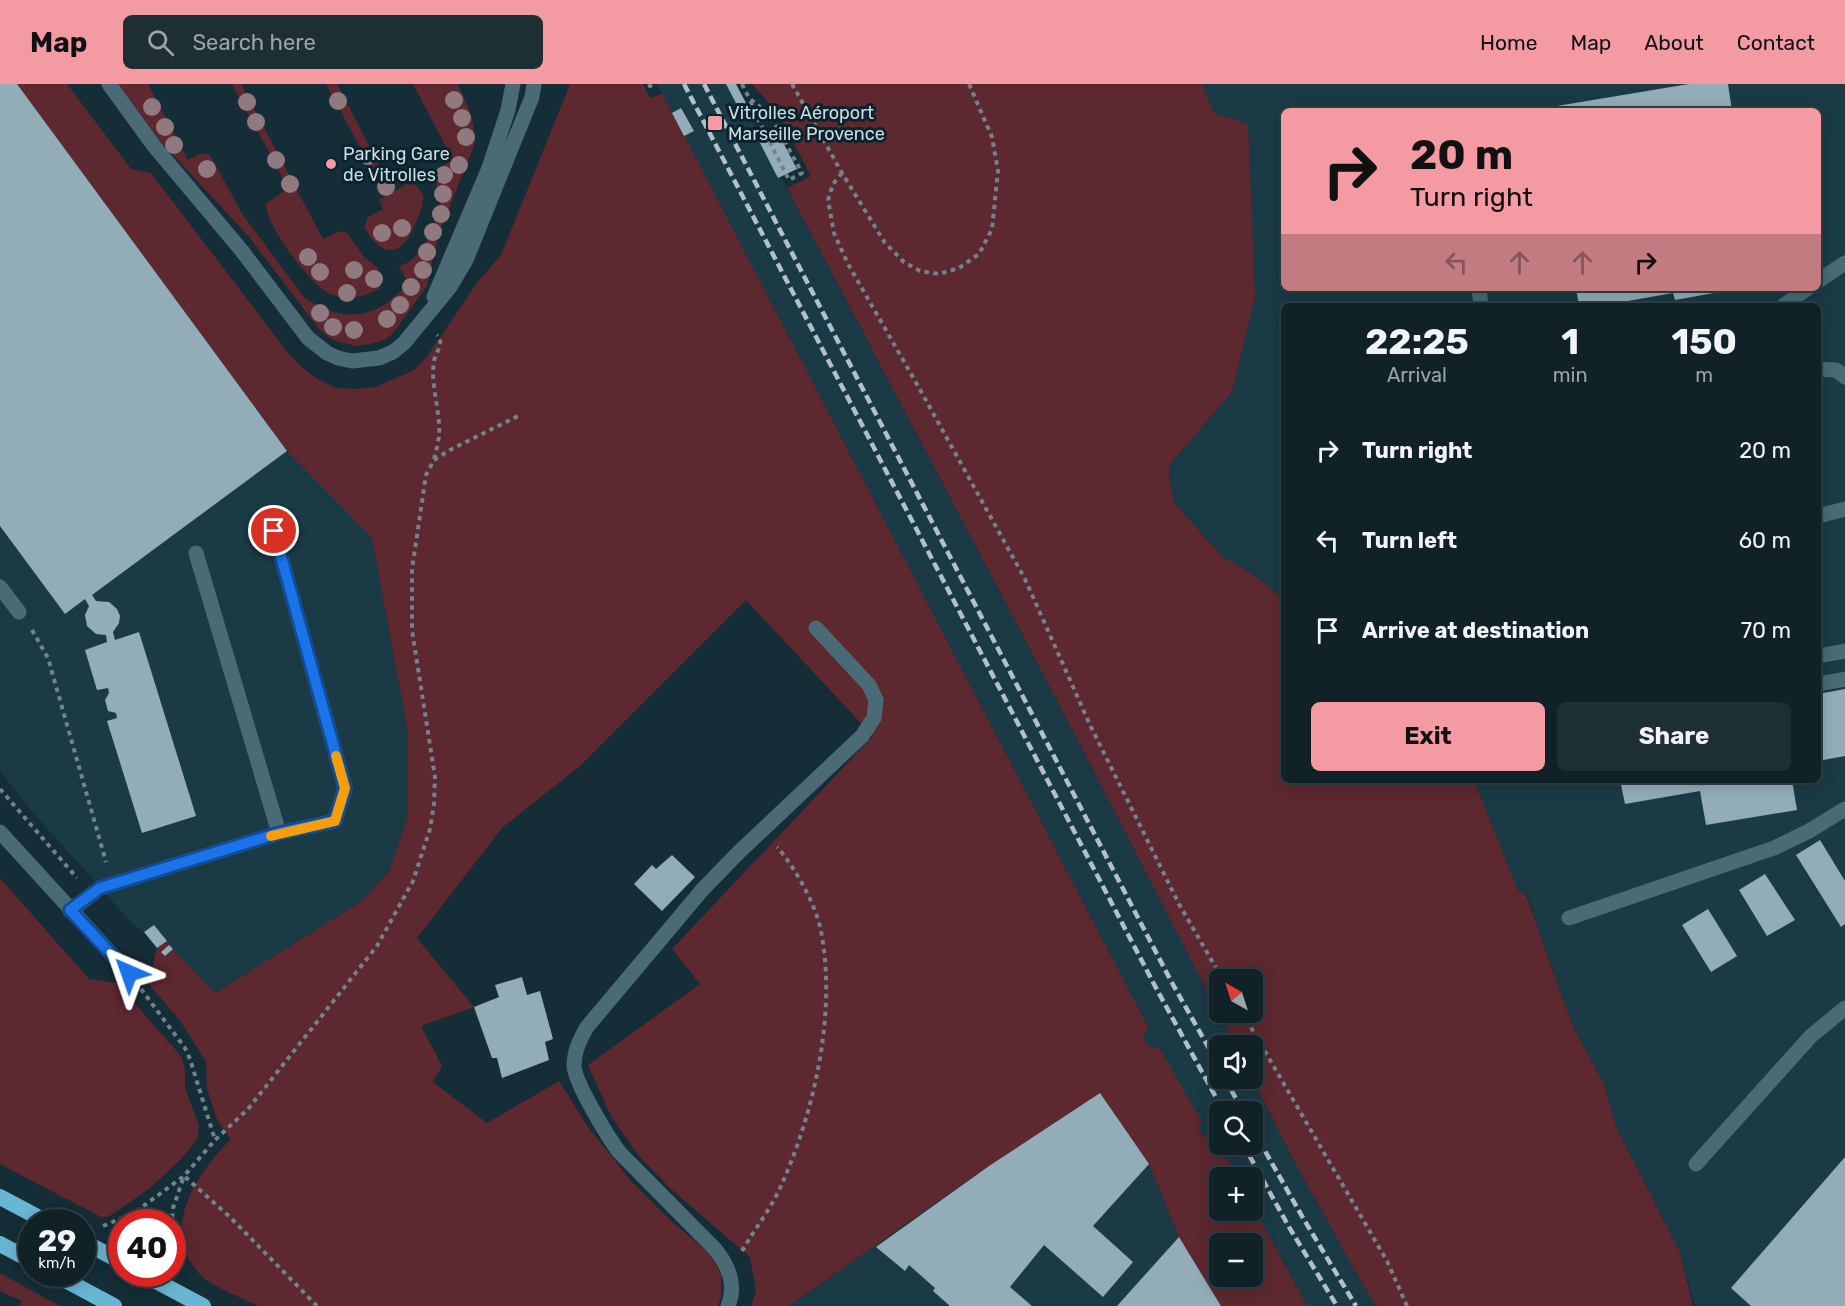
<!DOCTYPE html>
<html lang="en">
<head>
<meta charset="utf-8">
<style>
	body { margin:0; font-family:Rubik,sans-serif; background:#1e2f34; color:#f1f3f6; height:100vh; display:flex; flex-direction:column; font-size:22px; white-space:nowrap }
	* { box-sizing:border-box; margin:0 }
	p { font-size:20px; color:#9ca4a8 }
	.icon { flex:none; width:33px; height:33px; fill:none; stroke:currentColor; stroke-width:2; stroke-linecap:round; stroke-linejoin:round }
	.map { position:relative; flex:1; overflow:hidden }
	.side { position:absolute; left:1281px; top:219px; width:540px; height:480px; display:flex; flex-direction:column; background:#102228; border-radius:9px; box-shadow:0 3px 15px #0003,0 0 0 2px #303f45 }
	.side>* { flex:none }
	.top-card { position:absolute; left:1281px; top:24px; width:540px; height:183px; border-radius:9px; box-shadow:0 3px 15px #0003,0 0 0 2px #303f45; background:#f49aa3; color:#111; overflow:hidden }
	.needle { width:39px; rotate:321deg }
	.tools { position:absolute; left:1209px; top:885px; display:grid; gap:12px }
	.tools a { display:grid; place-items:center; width:54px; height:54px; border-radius:9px; background:#102228; box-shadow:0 3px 15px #0003,0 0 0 2px #303f45; font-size:30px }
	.speed { position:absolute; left:18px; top:1125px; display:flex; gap:12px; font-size:30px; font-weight:700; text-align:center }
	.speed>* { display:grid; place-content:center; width:78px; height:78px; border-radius:50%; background:#102228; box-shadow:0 3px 15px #0003,0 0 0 2px #303f45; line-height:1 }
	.speed small { font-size:15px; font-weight:400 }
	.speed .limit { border:9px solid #d22; background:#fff; color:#111 }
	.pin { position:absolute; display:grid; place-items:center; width:51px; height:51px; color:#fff; margin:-26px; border:3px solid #fff; border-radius:50%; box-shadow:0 2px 6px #0007 }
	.me { position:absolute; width:66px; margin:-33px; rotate:317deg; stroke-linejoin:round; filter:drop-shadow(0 0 4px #0008) }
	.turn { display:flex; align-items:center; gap:21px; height:126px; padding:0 30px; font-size:27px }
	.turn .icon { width:78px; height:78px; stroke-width:2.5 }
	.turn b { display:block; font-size:42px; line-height:51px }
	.lanes { display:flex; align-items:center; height:57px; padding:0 30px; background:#0003; justify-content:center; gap:30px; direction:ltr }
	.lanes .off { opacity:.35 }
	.eta { display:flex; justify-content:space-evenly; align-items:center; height:102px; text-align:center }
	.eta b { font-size:36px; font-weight:700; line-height:42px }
	.primary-button { display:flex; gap:12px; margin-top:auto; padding:12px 30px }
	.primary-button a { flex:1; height:69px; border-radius:9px; background:#f49aa3; color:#111; font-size:24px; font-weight:700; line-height:69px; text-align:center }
	.primary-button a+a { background:#1e2f34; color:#f1f3f6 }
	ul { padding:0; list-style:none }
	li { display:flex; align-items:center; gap:18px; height:90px; padding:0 30px }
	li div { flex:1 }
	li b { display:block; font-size:22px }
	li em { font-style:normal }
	header { display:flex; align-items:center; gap:36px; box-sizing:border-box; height:84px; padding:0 30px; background:#f49aa3; color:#111 }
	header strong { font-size:28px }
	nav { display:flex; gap:33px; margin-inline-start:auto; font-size:21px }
	.search { width:420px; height:54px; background:#1e2f34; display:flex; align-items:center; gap:15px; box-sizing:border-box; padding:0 21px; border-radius:9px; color:#9ca4a8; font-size:22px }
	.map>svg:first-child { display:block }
</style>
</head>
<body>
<header>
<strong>Map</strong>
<div class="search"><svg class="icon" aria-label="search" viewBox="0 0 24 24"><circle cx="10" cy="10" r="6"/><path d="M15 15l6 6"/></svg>Search here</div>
<nav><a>Home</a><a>Map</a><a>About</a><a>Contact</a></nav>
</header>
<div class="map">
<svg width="1845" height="1222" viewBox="0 0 1845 1222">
	<rect width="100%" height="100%" fill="#152d36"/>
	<path fill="#1a3a46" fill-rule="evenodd" d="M0 0H53L372 454 408 649V732L389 787 362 817 215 909 169 861 154 841 144 848 133 840 27 722 0 687Z
		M657 0H732L1059 620 1235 961 1220 962V994L1252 995 1298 1084 1363 1201 1377 1222H1307L1253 1122 1252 1094 1237 1093 1213 1049 1204 1054 1147 961 1143 951 1148 943ZM1220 1028H1252V1060H1220Z
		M1202 0H1845V1222H1695L1681 1171 1616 1043 1604 1001 1572 940 1526 808 1519 810 1474 696H1818V222H1284V515L1251 489 1223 473 1174 419 1169 393 1170 380 1232 308 1214 29ZM1284 27H1818V204H1284Z
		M1100 1009 1149 1080 1179 1153 1221 1222H789L989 1082Z"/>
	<path fill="#5d282f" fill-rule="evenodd" d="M17 0H67L131 85 151 89 285 265 299 281 316 294 336 304 357 305 376 303 414 286 426 274 479 196 501 171 570 0H643L650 14 662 9 1148 943 1143 952 1147 961 1160 965 1201 1036 1198 1043 1204 1054 1213 1049 1237 1093 1220 1094V1126H1252L1253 1122 1307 1222H1221L1179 1153 1149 1080 1100 1009 989 1082 789 1222H751L756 1207 750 1173 671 1105 639 1072 612 1034 588 981 700 900 672 865 873 652 746 516 581 681 502 744 417 854 474 923 421 942 442 982 433 998 487 1039 559 997 588 1043 632 1098 670 1136 710 1170 721 1190V1213L718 1222H258C241 1213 209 1202 198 1188 159 1144 198 1088 231 1055L218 1038 207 1005 206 978 181 938 148 899 157 864 167 857 169 861 161 868 165 872 173 865 215 909 362 817 389 787 408 732V649L372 454 287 367ZM1220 1160H1252V1192H1220Z
		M118 0H148L188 76 202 69 210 71 243 131 304 213C341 240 378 236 408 199L399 182 407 179 422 167 439 127 440 114 434 92 439 84 453 76 413 0H457C467 19 477 40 474 62L438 152 427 202 397 244 390 252 380 258 358 262 339 258 328 253 319 245 249 153 162 59Z
		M232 0H241L323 155 340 147 347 149 365 174 377 183 380 196 379 205C364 213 347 217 330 210 311 202 265 140 266 120L288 104Z
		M326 0H337L393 108 407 100 416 101 423 111C424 121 420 128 416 138 403 173 383 176 364 143L368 133 383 125 379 116 386 112Z
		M752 0H1202L1214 29 1248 40 1255 212 1232 308 1170 380 1169 393 1174 419 1223 473 1251 489 1284 515V696H1474L1519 809 1525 808 1572 940 1604 1001 1616 1043 1681 1171 1693 1222H1377L1363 1201 1298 1084 1252 995V962L1235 961 1059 620 787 104 811 92 777 28ZM1220 896H1252V928H1220Z
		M0 794 89 895 117 899 181 972 185 986V1004L199 1042 197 1056 180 1076 149 1105 108 1133H101L0 1080Z
		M0 1189 60 1222H19L22 1217 0 1207Z"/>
	<path fill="#92adb7" d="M0 0H17L287 367 92 511 96 517 109 518 117 525 120 532 119 539 113 548 115 556 139 548 196 732 142 749 107 637 117 634 116 629 108 627 105 616 109 609 108 604 97 606 85 566 107 558 106 551 96 550 87 542 85 531 89 522 85 515 65 530 0 442Z
		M726 0H736L746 19 738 23Z
		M1689 0H1728L1732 27H1546L1545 24Z
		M681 24 694 47 684 52 672 29Z
		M778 49 797 85 778 94 760 59Z
		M1576 204H1713L1714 209 1675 216 1673 209 1600 222H1579Z
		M1845 605V672L1818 677V610Z
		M1620 696H1792L1797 726 1706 741 1700 707 1625 720Z
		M1820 756 1845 797V840L1841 843 1796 771Z
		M672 771 695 793 662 827 634 800 652 781 656 785Z
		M1765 790 1795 836 1767 852 1739 806Z
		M1708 825 1737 872 1711 888 1682 841Z
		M154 841 167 857 157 864 144 848Z
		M169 861 173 865 165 872 161 868Z
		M522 893 527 911 540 907 553 955 545 958 549 976 502 994 497 974H492L474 923 499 913 495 901Z
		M1100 1009 1149 1080 1093 1142 1133 1178 1103 1213 1044 1161 1010 1203 1032 1222H950L933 1207 935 1204 909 1181 905 1187 876 1163 989 1082Z
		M1845 1073V1222H1751L1731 1204Z
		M1179 1153 1221 1222H1117L1143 1193Z"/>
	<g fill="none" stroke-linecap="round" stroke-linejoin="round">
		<path stroke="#71848c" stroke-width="4" stroke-dasharray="4.5 4.5" stroke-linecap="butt" d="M649 0 650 2 653 0
			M742 0 749 14 770 31 802 89 789 96 759 37 749 14
			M792 0 842 89 885 159 904 178 920 187 939 190 959 184 979 170 992 145 998 87 992 53 969 0
			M842 89 833 100 828 116 834 149 848 180 918 302 1025 495 1090 641 1179 820 1223 896
			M434 375C436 368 438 360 439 352 441 328 430 302 434 277 436 267 445 260 437 251
			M32 546 48 574 106 778
			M0 705 77 794
			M141 905 185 964 190 975 215 1056
			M1242 928 1387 1177 1407 1222
			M103 1142 134 1129 184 1092 173 1124 172 1138
			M172 1160 178 1181
			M742 1167C754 1146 770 1126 780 1104 814 1030 837 928 821 847 816 821 795 783 777 763
			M317 1222 230 1133 184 1092 215 1056 248 1025 377 862 413 797 430 745 434 720 435 693 412 546V485L426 391 434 376 450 366 518 332"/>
		<path stroke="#4a6a76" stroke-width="15" d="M109 0 154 62 242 167 308 254 327 269 338 274 352 277 379 274 393 268 404 259 450 203 466 176 532 13 534 0
			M1818 197 1845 179
			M1479 204 1481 222
			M434 213 489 84 508 26 513 0
			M1783 222 1808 204
			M1818 285 1836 286 1845 293
			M1818 432 1845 425
			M274 447 345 704 335 737 279 749
			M0 503 19 528
			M1818 572 1845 567
			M1818 600 1845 595
			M70 827 100 804 279 749 196 469
			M1569 834 1774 764 1809 747 1845 725
			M1696 1080 1811 952 1845 924"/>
		<path stroke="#4a6a76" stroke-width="15" d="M728 1222C737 1201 728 1181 715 1165L619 1068C608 1053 575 999 574 982 574 967 580 955 587 943L703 805 738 769 862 652 874 634 876 616 869 601 816 544"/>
		<path stroke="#4a6a76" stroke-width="15" d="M0 748 129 889"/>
		<path stroke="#69b6d2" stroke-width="16" d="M0 1113 47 1138
			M82 1157 122 1178
			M0 1160 32 1177
			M54 1190 114 1222
			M143 1190 203 1222"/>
		<path stroke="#b1c1c7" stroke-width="4.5" stroke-dasharray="9 4.5" stroke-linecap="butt" d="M684 0 1156 904 1224 1028
			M704 0 1171 897 1220 984
			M1225 994 1243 1028
			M1252 1044 1303 1134 1356 1222
			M1243 1060 1289 1143 1337 1222"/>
	</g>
	<g fill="#917980">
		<circle cx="454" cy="16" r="9"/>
		<circle cx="338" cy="17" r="9"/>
		<circle cx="247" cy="18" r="9"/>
		<circle cx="152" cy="23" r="9"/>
		<circle cx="462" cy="34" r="9"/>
		<circle cx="256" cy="38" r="9"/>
		<circle cx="165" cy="43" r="9"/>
		<circle cx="466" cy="53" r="9"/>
		<circle cx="174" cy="61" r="9"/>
		<circle cx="368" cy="72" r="9"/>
		<circle cx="276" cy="76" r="9"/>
		<circle cx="459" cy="81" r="9"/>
		<circle cx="207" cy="85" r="9"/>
		<circle cx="444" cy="91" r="9"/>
		<circle cx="290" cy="100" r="9"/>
		<circle cx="386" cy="103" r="9"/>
		<circle cx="443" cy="110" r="9"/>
		<circle cx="441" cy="130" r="9"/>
		<circle cx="402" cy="144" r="9"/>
		<circle cx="433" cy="148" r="9"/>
		<circle cx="382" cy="149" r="9"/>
		<circle cx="427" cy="168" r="9"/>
		<circle cx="308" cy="173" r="9"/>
		<circle cx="354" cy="186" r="9"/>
		<circle cx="423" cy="186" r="9"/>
		<circle cx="320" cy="188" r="9"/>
		<circle cx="374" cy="195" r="9"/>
		<circle cx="411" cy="203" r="9"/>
		<circle cx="347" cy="209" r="9"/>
		<circle cx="400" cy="221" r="9"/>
		<circle cx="320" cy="229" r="9"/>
		<circle cx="387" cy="235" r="9"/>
		<circle cx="333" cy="243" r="9"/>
		<circle cx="354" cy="246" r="9"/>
	</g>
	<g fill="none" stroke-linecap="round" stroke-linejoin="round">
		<g stroke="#114b97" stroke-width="15">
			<path id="route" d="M129 889 70 826 100 804 279 749 335 737 345 704 274 447"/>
		</g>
		<use href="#route" stroke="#1a73e8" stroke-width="10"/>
		<path stroke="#f59e0b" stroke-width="10" d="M271 752 335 737 345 704 336 672"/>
	</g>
	<g fill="#f49aa3" stroke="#0b232c" stroke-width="2">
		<rect x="707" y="31" width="16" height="16" rx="3"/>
		<circle cx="331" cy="80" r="6"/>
	</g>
	<g text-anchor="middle" stroke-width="6" stroke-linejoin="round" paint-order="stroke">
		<g font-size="18" fill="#cedce2" stroke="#0b232c" text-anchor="start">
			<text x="728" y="35">Vitrolles Aéroport<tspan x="728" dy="21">Marseille Provence</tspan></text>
			<text x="343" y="76">Parking Gare<tspan x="343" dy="21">de Vitrolles</tspan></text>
		</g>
	</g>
</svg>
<div class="tools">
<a><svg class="needle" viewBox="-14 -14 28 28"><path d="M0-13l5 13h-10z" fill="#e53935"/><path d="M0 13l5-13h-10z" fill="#9ca4a8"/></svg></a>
<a><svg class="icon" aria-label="sound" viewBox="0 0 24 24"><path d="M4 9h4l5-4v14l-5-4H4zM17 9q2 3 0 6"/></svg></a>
<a><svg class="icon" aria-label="search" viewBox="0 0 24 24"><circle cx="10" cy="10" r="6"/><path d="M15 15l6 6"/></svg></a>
<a>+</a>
<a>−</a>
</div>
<div class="speed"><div>29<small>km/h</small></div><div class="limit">40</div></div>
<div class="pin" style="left:274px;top:447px;background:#d93025"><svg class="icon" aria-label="arrive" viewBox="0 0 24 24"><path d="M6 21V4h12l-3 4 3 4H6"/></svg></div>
<svg class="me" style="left:129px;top:889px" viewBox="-20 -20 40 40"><path d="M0-17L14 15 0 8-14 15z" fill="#1a73e8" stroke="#fff" stroke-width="4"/></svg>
<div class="top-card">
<div class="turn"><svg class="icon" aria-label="right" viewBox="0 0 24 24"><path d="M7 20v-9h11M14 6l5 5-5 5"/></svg><div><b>20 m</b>Turn right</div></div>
<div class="lanes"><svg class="icon off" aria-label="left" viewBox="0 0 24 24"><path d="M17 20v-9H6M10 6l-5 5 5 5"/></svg><svg class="icon off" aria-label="ahead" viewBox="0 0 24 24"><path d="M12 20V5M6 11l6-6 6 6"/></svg><svg class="icon off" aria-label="ahead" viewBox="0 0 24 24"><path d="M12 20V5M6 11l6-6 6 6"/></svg><svg class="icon" aria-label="right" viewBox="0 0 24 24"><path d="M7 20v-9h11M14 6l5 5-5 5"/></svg></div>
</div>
<section class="side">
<div class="eta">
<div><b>22:25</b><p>Arrival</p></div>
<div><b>1</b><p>min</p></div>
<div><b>150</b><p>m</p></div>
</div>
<ul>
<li><svg class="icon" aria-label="right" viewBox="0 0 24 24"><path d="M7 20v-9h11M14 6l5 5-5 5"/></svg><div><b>Turn right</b></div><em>20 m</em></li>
<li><svg class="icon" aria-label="left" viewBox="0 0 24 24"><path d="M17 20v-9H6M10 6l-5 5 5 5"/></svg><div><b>Turn left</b></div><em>60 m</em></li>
<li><svg class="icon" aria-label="arrive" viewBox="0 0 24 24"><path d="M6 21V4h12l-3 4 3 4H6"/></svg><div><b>Arrive at destination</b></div><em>70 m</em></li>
</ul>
<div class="primary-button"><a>Exit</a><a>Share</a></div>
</section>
</div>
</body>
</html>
